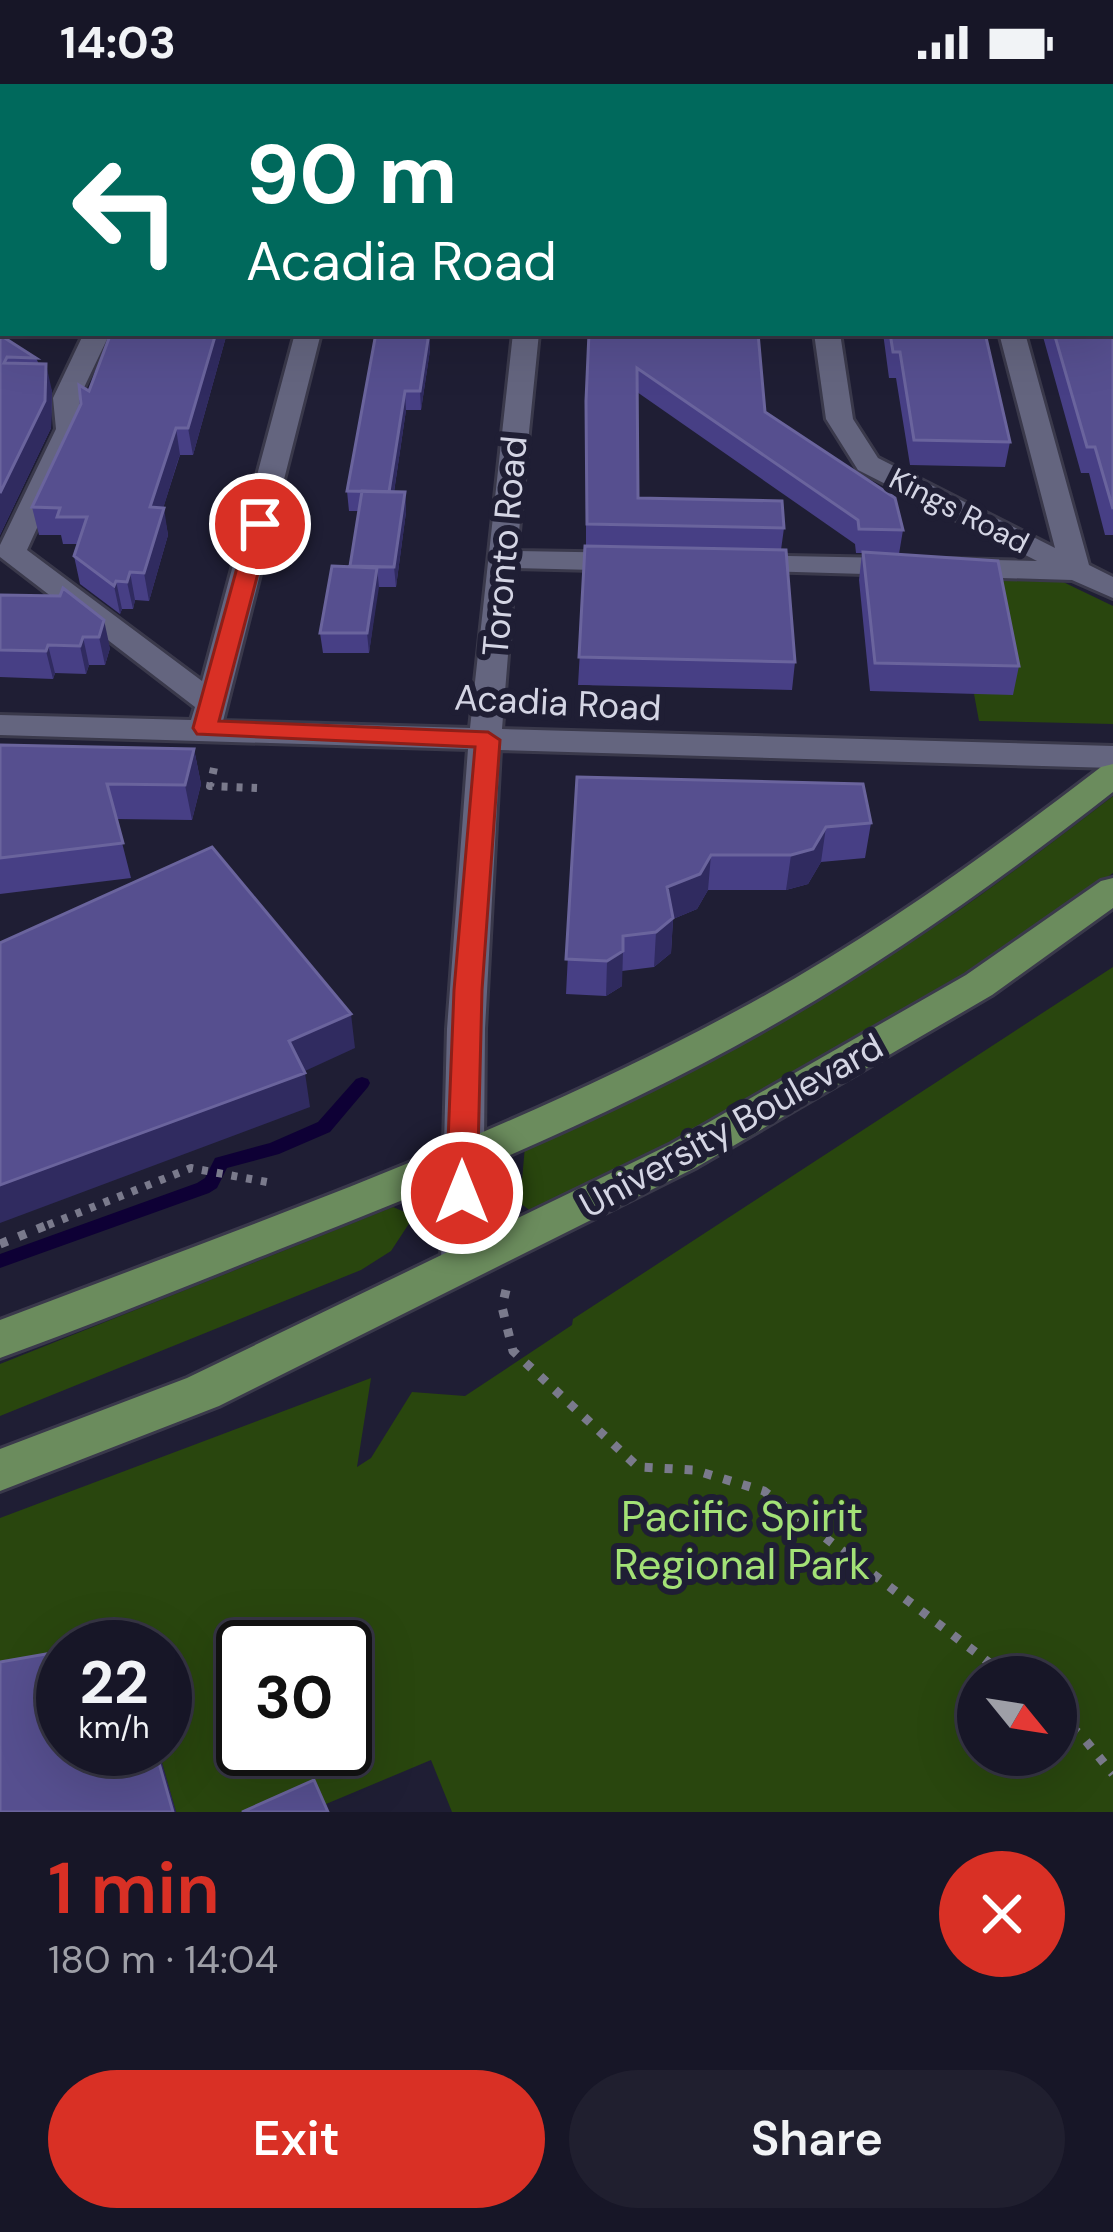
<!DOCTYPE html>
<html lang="en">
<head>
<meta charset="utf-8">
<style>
	body { margin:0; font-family:"DM Sans",sans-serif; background:#201f2f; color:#f1f3f6; height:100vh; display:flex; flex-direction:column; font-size:45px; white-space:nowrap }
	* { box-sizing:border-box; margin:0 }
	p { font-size:39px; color:#9e9fa7 }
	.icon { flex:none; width:66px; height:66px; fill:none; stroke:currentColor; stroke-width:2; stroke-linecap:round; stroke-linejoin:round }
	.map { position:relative; height:1728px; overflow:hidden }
	.sheet { display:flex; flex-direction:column; background:#171627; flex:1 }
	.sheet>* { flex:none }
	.banner { position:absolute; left:0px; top:0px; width:1113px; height:252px; box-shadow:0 12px 48px #0002,0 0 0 3px #363544; background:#00695c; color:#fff; overflow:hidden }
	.needle { width:78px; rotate:120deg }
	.controls { position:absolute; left:957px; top:1572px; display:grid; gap:24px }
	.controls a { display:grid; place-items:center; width:120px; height:120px; border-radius:50%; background:#171627; box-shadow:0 12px 48px #0002,0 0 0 3px #363544; font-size:60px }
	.speed { position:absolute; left:36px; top:1536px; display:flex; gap:24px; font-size:60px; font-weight:700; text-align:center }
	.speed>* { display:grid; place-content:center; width:156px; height:156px; border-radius:50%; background:#171627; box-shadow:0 12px 48px #0002,0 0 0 3px #363544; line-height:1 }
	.speed small { font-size:30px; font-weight:400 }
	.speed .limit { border:6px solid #111; border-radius:18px; background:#fff; color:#111 }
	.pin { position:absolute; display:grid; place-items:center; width:102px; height:102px; color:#fff; margin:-51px; border:6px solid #fff; border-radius:50%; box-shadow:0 3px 12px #0007 }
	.me { position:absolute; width:132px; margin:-66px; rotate:0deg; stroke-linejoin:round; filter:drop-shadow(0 0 9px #0008) }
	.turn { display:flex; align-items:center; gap:42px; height:252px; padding:0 48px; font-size:54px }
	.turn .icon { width:156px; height:156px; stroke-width:2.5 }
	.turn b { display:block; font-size:84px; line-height:102px }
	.round { display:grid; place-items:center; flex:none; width:126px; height:126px; border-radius:63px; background:#201f2f }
	.head { display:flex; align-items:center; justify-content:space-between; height:204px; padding:0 48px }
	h1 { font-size:72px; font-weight:600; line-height:90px; color:#d93025 }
	.button { display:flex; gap:24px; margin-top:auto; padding:24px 48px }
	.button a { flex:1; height:138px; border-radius:72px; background:#d93025; color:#fff; font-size:48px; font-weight:600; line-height:138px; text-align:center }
	.button a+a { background:#201f2f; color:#f1f3f6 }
	.status { display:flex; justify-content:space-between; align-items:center; height:84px; padding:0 60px; background:#171627; direction:ltr }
	.status svg { height:33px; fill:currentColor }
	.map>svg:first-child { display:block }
</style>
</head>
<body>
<div class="status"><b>14:03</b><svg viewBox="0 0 49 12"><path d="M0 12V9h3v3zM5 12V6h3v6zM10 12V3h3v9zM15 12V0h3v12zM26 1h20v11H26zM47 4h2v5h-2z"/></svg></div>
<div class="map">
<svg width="1113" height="1728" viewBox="0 0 1113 1728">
	<rect width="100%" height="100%" fill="#1f1e34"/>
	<path fill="#29460e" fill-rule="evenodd" d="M990 493 1059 496 1113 522V640L979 637 974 610Z
		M1113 712V789C933 922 733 1030 532 1128L520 1119 525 1062C641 1007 756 951 866 886 953 835 1033 773 1113 712Z
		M1113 883V1728H452L431 1676 307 1728H176L158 1665H165V1563H63V1595L0 1606V1434L371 1294 357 1383 371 1374 412 1308 465 1312 572 1241 573 1235ZM243 1563H345V1665H243ZM978 1593H1056V1671H978Z
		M393 1123 414 1132 391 1167 361 1186 0 1332V1280Z"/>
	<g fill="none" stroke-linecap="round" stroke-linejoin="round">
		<path fill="#0e0035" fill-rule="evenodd" d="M362 993 368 995 370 999 368 1003 330 1048 279 1070 227 1084 217 1104 209 1109 0 1184V1170L197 1099 205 1094 215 1074 270 1059 318 1038 356 995Z"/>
		<g stroke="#3a394b" stroke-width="6">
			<path id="minor" d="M531 0H551V3H531Z
				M815 0H835V3H815Z
				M1032 0H1059L1061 3H1034Z
				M1110 4H1113V16H1110Z
				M84 249H110L79 314 82 345 27 466 202 597 295 249H321L223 637 470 644 513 249H539L517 467 634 469 649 478 634 487 515 484 502 645 1113 662V684L500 666 485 945 483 1178 477 1190 462 1196 447 1190 441 1178 447 945 468 665 0 651V631L191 636 195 623 0 473V461L56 345 53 314Z
				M814 249H840L853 335 878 374 1055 464 999 249H1025L1089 481 1113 493V514L1072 496 728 486 723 480 728 474 738 471 1037 477 858 386 826 335Z"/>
		</g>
		<g stroke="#3a394b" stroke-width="6">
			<path id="major" d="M1113 680V708C1003 794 890 875 768 944 613 1032 446 1100 280 1165 187 1202 94 1240 0 1274V1236C249 1141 503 1053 738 926 867 857 985 772 1101 683Z
				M1113 794V824L992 911 697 1083 219 1322 0 1407V1365L187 1294 669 1061 966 891 1101 797Z"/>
		</g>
		<path stroke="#7a7a8c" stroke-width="8" stroke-dasharray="6 9" stroke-linecap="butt" d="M214 684 210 702 257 704
			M48 1141 191 1084 272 1099"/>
		<path stroke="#7a7a8c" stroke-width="9" stroke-dasharray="8 12" stroke-linecap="butt" d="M0 1160 55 1138
			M506 1206 502 1223 513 1267 638 1383 694 1386 764 1407 1008 1593
			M1056 1631 1082 1652 1113 1690"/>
		<use href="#minor" fill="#64657f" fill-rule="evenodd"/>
		<use href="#major" fill="#6b8c5d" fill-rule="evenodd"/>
	</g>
	<path fill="#473f85" d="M20 0H476V3H21Z
		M1110 27 1113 36V451H1105L1089 389H1081L1042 249H1110Z
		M227 249 193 371H180L163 424 168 451 149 517 135 516 133 525H122L120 530 80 500 74 472 77 460H63L61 451H39L32 423Z
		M429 249 430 266 421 326H406L394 408H405L406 428 396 503H378L369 569H323L320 549 350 483 359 427H349L347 407Z
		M589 249 765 328 903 446 899 470 1019 582 1013 611 870 607 859 496 862 469H856L855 460 637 308 638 414 784 444 781 466 795 578 792 606 578 601 586 462V317Z
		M883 249H985L1010 358 1005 383 910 381 896 294H889Z
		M0 251 36 274 52 307 51 344 0 451Z
		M0 511 60 512 110 564 105 581H89L86 590 55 589 53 595 0 593Z
		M0 661 194 665 201 700 192 736 116 735 131 794 0 810Z
		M577 693 871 739 865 774 821 778 808 800 786 806H708L697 825 673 835 671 869 654 883 622 887V902L606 912 566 910Z"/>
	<path fill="#302b60" d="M3 190V229L0 236V196Z
		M216 249H227L193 371 188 344Z
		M429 249 430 266 421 326 420 307Z
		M46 280 52 307 51 344 0 451V409Z
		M405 307 406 326 391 428 389 408Z
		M176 344 180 371 177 379 157 445 164 424 168 451 149 517 144 489 150 423Z
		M405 408 406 428 396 503 394 483Z
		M377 484 379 503 369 569 367 549Z
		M130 488 135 516 133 525 127 498Z
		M116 497 122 525 120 530 114 502Z
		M104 536 110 564 105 581 99 553Z
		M83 553 89 581 86 590 80 562Z
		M48 561 55 589 53 595 46 567Z
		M194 665 201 700 192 736 185 701Z
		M826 743 821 778 808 800 786 806 791 771Z
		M711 771 708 806 697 825 673 835 671 869 654 883 656 848 667 803Z
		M623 867 622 902 606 912 607 877Z
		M351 930 355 964 294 992 289 957Z
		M305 989 310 1023 0 1139V1101Z
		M155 1665H158L176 1728H173Z"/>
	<path fill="#564f8f" stroke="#6a649d" stroke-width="3" d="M27 0H267L266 3H29Z
		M598 0H731V3H598Z
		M849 0H951V3H849Z
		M1110 27 1113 36V77L1111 78 1113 95V425L1095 363H1087L1054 249H1110Z
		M3 52V190L0 196V100H2L0 92V58Z
		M111 249H216L188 344H176L150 423 164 424 144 489 130 488 127 498 116 497 114 502 74 472 87 433H57L60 424 32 423 81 320 79 301 89 307Z
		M376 249H429L420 307H405L389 408 347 407Z
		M589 249H758L765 328 895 414 903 446 859 445 858 436 637 284 638 414 782 417 784 444 587 440 586 317Z
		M890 249H985L1010 358 914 356 900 268H893Z
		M0 251 36 274 7 273 4 279 46 280 45 317 0 409Z
		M362 407 405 408 394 483 350 482Z
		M585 462 786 466 795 578 579 573Z
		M863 468 998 477 1019 582 875 579Z
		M332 482 377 484 367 549H320Z
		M63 504 104 536 99 553H83L80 562 48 561 46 567 0 566V511L60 512Z
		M0 661 194 665 185 701 107 700 123 759 0 774Z
		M577 693 863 700 871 739 826 743 813 765 791 771H711L700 790 667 803 673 834 656 848 623 852V867L607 877 566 875Z
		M212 763 351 930 289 957 305 989 0 1101V859Z
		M123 1555 126 1563H82Z
		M63 1567V1665H155L173 1728H0V1578Z
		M314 1696 328 1728H242Z"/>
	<path fill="#d93025" stroke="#8d1f18" stroke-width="3" d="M260 434 271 440 219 637 488 648 500 656 482 906 477 1109 473 1118 462 1122 451 1118 446 1109 454 906 475 663 197 650 193 644 249 440Z"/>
	<g text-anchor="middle" stroke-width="12" stroke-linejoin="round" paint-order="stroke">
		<g font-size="30" fill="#d4d5e4" stroke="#1f1e34">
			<text transform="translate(959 427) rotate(27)" y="10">Kings Road</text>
		</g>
		<g font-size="36" fill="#d4d5e4" stroke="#1f1e34">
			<text transform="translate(504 462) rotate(-85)" y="13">Toronto Road</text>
			<text transform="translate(558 618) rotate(3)" y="13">Acadia Road</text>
			<text transform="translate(731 1041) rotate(-29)" y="13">University Boulevard</text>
		</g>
		<g font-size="42" fill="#a3e176" stroke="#1f1e34">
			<text x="742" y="1447">Pacific Spirit<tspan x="742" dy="48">Regional Park</tspan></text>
		</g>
	</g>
</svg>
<div class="controls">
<a><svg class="needle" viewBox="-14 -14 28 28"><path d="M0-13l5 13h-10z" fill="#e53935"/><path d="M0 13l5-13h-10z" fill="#9e9fa7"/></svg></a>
</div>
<div class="speed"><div>22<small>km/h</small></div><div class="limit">30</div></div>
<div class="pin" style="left:260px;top:440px;background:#d93025"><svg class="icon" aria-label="arrive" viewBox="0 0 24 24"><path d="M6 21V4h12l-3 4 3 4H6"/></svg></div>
<svg class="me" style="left:462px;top:1109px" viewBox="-20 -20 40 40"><circle r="17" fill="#d93025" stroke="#fff" stroke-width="3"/><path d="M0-11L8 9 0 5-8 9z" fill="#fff"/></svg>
<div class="banner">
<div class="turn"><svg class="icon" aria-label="left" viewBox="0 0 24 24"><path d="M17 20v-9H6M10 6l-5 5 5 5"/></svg><div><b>90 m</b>Acadia Road</div></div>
</div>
</div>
<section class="sheet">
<div class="head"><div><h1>1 min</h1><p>180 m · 14:04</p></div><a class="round" style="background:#d93025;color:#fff"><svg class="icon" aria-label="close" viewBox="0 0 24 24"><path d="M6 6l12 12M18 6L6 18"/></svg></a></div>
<div class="button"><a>Exit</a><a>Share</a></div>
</section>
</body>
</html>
